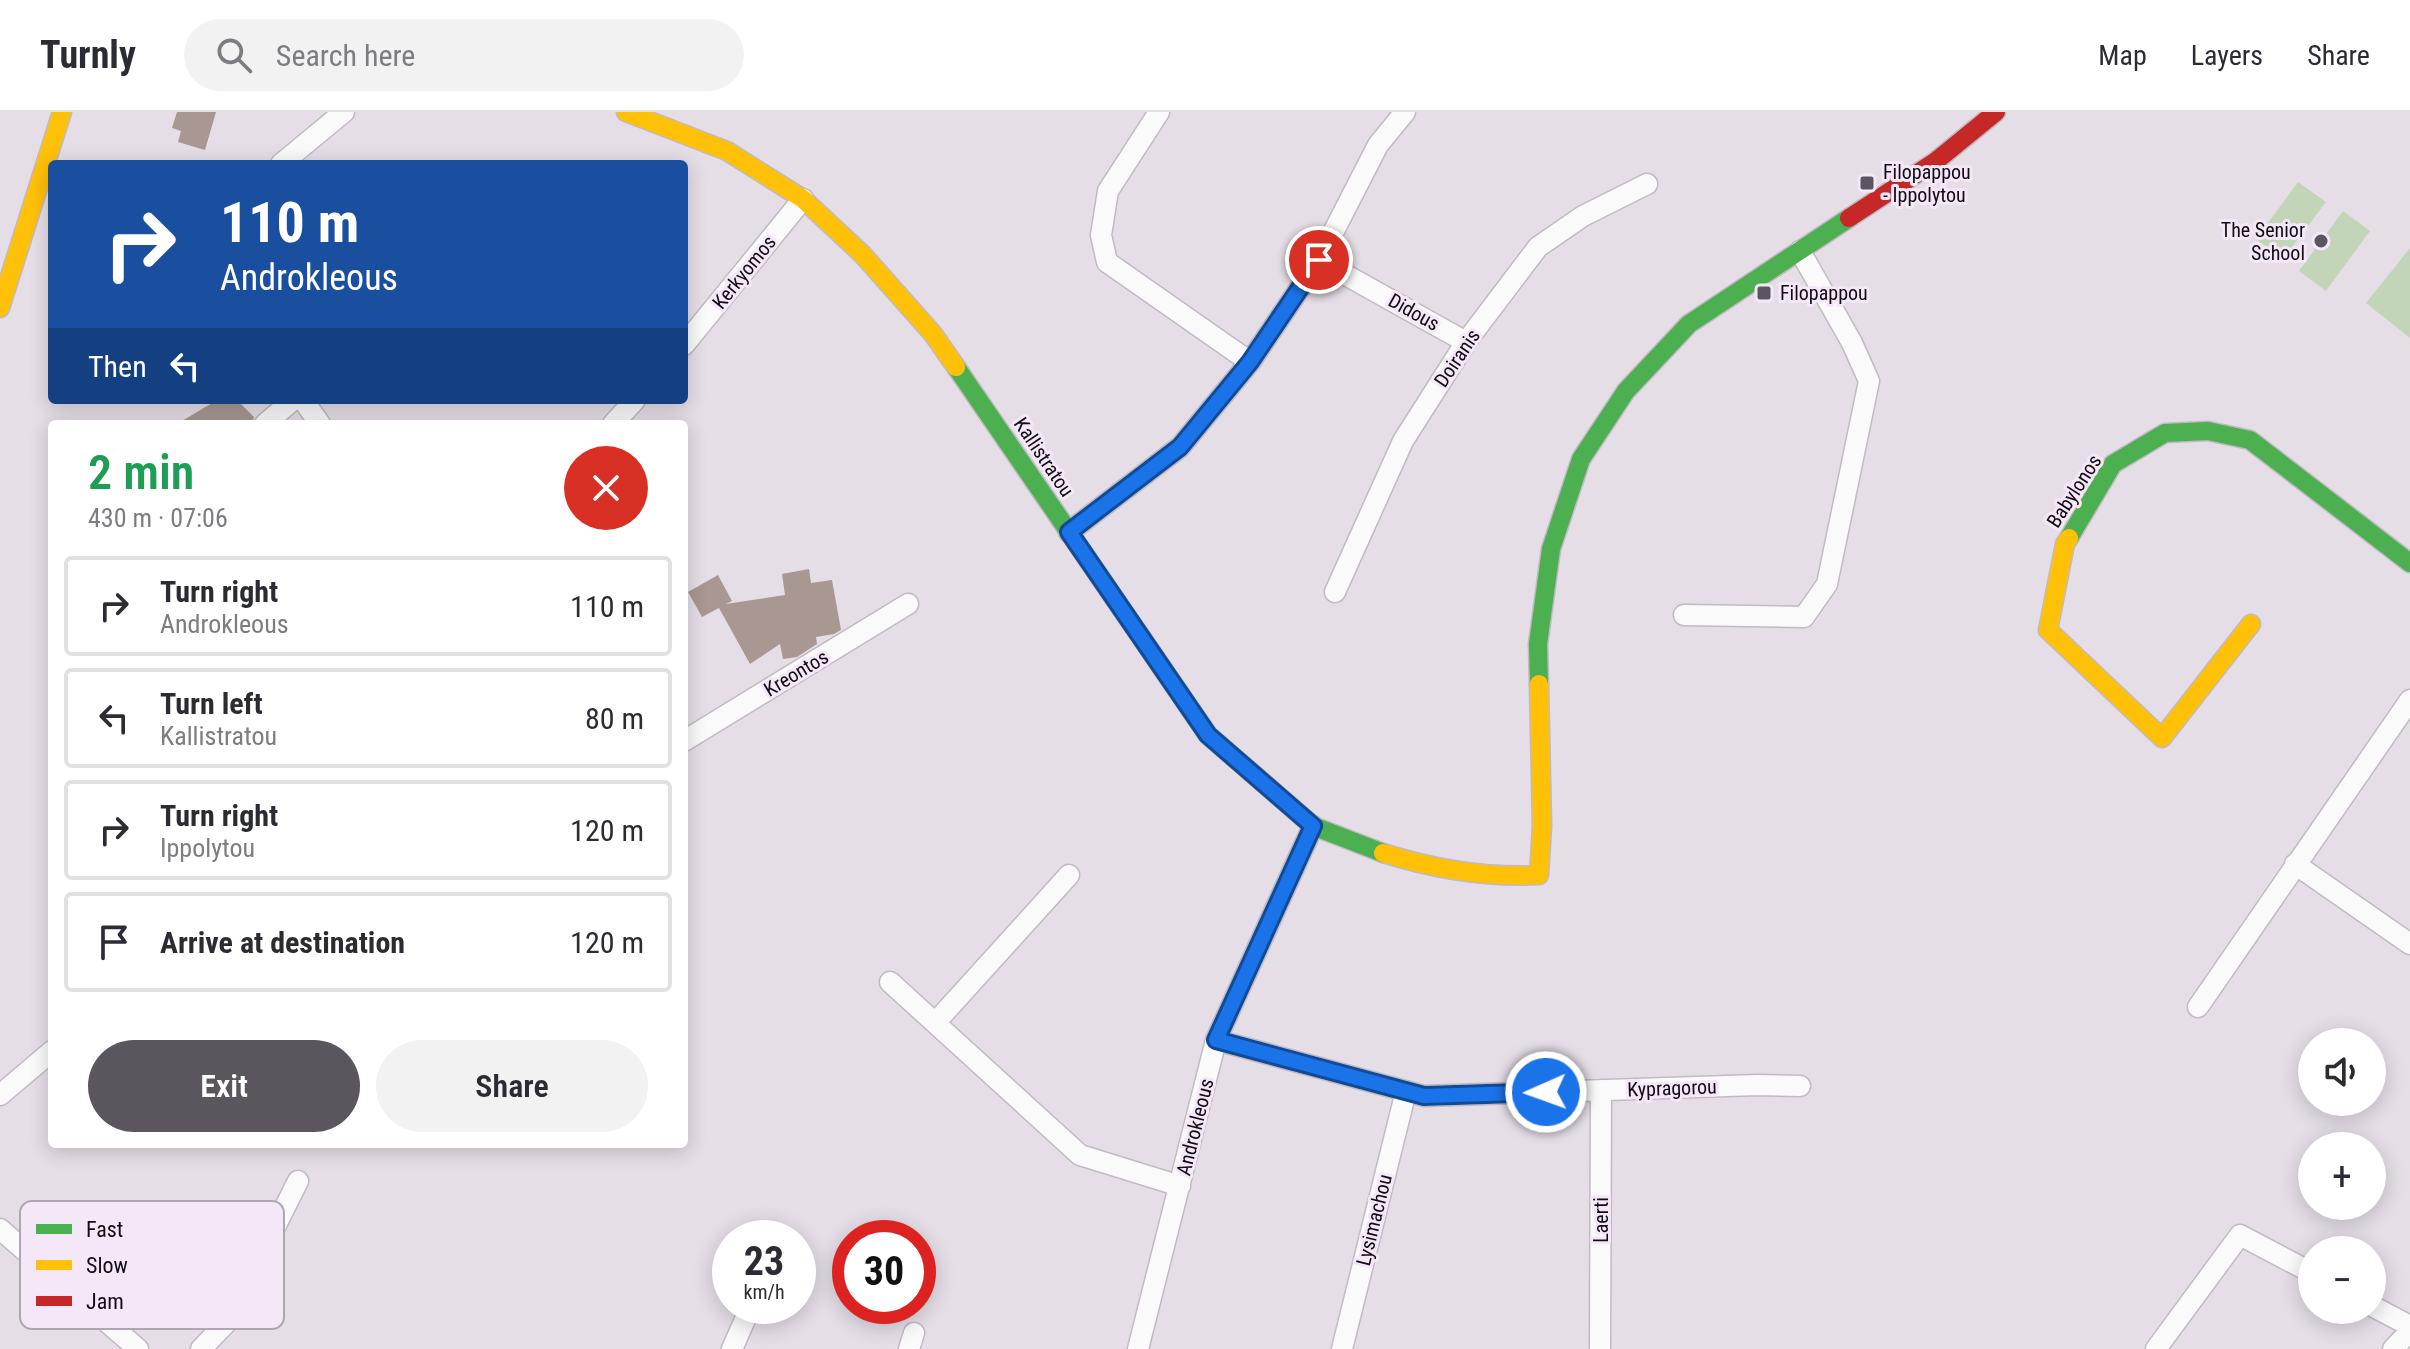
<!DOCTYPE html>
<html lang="en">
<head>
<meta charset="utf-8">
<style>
	body { margin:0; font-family:"Roboto Condensed",sans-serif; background:#f2f2f3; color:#2b2b33; height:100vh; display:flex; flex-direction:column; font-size:30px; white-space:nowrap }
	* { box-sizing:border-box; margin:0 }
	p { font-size:26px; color:#7c7c81 }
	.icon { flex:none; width:44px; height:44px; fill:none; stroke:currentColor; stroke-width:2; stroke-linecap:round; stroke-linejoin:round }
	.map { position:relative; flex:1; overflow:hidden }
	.details { position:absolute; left:48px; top:308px; width:640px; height:728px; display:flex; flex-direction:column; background:#fff; border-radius:8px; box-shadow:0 4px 20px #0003 }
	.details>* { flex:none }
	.hud { position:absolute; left:48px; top:48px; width:640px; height:244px; border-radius:8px; box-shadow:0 4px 20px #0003; background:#1a4fa0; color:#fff; overflow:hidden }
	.fabs { position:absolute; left:2298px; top:916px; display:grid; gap:16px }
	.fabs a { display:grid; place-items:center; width:88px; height:88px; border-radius:50%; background:#fff; box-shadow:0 4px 20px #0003; font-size:40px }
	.speed { position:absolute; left:712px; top:1108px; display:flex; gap:16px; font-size:40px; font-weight:700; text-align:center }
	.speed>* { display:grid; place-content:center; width:104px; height:104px; border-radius:50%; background:#fff; box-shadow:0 4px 20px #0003; line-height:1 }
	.speed small { font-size:20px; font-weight:400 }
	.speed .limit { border:12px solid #d22; background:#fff; color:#111 }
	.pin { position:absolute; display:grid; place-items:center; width:68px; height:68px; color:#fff; margin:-34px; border:4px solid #fff; border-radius:50%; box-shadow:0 2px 8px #0007 }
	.me { position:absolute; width:88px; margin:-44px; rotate:268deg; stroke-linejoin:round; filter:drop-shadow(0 0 6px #0008) }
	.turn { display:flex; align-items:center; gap:28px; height:168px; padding:0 40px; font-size:36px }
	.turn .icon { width:104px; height:104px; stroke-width:2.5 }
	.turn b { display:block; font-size:56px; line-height:68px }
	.then { display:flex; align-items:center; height:76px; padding:0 40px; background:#0003; gap:16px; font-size:30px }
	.round { display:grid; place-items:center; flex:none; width:84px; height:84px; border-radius:42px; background:#f2f2f3 }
	.head { display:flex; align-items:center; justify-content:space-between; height:136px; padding:0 40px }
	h1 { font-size:48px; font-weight:600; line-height:60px; color:#1e9e55 }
	.cta { display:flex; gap:16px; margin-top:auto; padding:16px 40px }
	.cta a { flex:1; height:92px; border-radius:48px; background:#5b565d; color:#fff; font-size:32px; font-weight:600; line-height:92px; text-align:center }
	.cta a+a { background:#f2f2f3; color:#2b2b33 }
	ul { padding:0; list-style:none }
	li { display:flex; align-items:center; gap:24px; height:100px; margin:0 16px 12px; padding:0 24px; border:4px solid #e1e1e2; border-radius:8px }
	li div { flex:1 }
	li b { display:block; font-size:30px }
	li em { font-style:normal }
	header { display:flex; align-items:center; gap:48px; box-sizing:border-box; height:112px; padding:0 40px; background:#fff; border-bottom:2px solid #e1e1e2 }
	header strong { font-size:38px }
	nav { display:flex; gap:44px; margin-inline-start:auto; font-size:28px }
	.search { width:560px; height:72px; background:#f2f2f3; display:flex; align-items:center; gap:20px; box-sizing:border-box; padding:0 28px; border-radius:44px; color:#7c7c81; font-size:30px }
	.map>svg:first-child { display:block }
</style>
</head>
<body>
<header>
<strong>Turnly</strong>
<div class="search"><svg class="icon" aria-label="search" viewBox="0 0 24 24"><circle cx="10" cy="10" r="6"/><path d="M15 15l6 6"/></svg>Search here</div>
<nav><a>Map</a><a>Layers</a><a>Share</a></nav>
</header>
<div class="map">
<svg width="2410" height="1237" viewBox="0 0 2410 1237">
	<rect width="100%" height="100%" fill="#e5dee7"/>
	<path fill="#c2d5b9" d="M2298 70 2326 90 2283 147 2256 127Z
		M2343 99 2370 119 2326 179 2299 159Z
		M2410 136V226L2366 191Z"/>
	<path fill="#a99891" d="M177 0H216L205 38 178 30 181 19 172 16Z
		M217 288H237L254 305 252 312H177Z
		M809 457 811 471 832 468 841 518 834 522 816 525 817 532 797 545 783 547 780 532 750 552 719 496 702 505 688 480 718 463 732 489 726 492 785 483 782 462Z"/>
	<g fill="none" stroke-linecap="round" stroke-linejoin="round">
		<g stroke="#c0bac2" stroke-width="23">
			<path id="street" d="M1159 0 1108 79 1101 123 1107 150 1250 250
				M281 52 344 0
				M1319 148 1466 230
				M684 233 803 87
				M303 288 320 312
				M265 312 293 288
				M613 312 635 288
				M1069 420 1180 335 1250 250 1319 148 1378 33 1405 0
				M1335 480 1403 329 1466 230 1538 135 1583 104 1647 72
				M1684 503 1804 505 1827 472 1869 269 1852 231 1800 139
				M684 629 908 492
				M2295 752 2410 832
				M890 870 1080 1043 1180 1074
				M2198 895 2410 588
				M935 911 1069 763
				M1216 928 1424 984 1757 973 1800 974
				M0 983 52 939
				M0 1117 138 1237
				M2372 1194 2410 1214
				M201 1237 228 1209 298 1069
				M732 1237 751 1194
				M909 1237 914 1221
				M1138 1237 1216 928 1313 714
				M1342 1237 1406 979
				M1600 1237 1601 978
				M2156 1237 2240 1123 2312 1161
				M2393 1237 2410 1219"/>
		</g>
		<g stroke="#c0bac2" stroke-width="21">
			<path id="fast" d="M956 255 1208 623 1313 714 1383 741
				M2069 426 2113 352 2165 321 2208 319 2250 328 2410 451
				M1539 572 1538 532 1551 437 1581 347 1626 279 1689 212 1849 106"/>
		</g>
		<g stroke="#c0bac2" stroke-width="21">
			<path id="slow" d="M626 0 727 39 803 87 863 143 933 222 956 255
				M0 196 62 0
				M2069 426 2065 432 2048 518 2162 626 2251 512
				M1383 741C1434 757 1486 766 1539 763L1542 714 1539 572"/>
		</g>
		<g stroke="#c0bac2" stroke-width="21">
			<path id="jam" d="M1849 106 1936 49 1996 0"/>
		</g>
		<use href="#street" stroke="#fbfafb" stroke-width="20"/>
		<use href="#fast" stroke="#4caf50" stroke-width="18"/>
		<use href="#slow" stroke="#ffc107" stroke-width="18"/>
		<use href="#jam" stroke="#c62828" stroke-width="18"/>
	</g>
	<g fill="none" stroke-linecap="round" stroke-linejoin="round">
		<g stroke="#114b97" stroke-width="20">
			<path id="route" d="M1319 148 1250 250 1180 335 1069 420 1208 623 1313 714 1216 928 1424 984 1546 980"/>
		</g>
		<use href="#route" stroke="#1a73e8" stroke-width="14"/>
	</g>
	<g fill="#5b565d" stroke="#f4e7f8" stroke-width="3">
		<rect x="1859" y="63" width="16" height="16" rx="4"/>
		<circle cx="2321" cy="129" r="8"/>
		<rect x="1756" y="173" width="16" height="16" rx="4"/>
	</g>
	<g text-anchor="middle" stroke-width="6" stroke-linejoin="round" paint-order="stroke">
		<g font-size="20" fill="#100c12" stroke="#f4e7f8" text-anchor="start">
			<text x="1883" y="67">Filopappou<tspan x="1883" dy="23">- Ippolytou</tspan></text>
			<text x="2305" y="125" text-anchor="end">The Senior<tspan x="2305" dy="23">School</tspan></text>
			<text x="1780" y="188">Filopappou</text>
		</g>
		<g font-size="20" fill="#100c12" stroke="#f4e7f8">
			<text transform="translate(744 160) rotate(-51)" y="7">Kerkyomos</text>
			<text transform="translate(1414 200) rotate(29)" y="7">Didous</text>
			<text transform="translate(1457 246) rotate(-56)" y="7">Doiranis</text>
			<text transform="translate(1044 345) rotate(56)" y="7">Kallistratou</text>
			<text transform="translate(2074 379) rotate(-57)" y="7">Babylonos</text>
			<text transform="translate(796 561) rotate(-31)" y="7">Kreontos</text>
			<text transform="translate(1672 976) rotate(-2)" y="7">Kypragorou</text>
			<text transform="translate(1195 1015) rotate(-76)" y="7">Androkleous</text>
			<text transform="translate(1374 1108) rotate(-76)" y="7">Lysimachou</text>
			<text transform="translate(1601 1108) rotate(-90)" y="7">Laerti</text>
		</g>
	</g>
	<rect x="20" y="1089" width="264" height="128" rx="12" fill="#f4e7f8" stroke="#b0a5b3" stroke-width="2"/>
	<rect x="36" y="1112" width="36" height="10" fill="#4caf50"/>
	<rect x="36" y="1148" width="36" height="10" fill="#ffc107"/>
	<rect x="36" y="1184" width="36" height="10" fill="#c62828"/>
	<g font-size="22" fill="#100c12">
		<text x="86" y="1125">Fast</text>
		<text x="86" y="1161">Slow</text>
		<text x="86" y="1197">Jam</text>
	</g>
</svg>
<div class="fabs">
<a><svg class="icon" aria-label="sound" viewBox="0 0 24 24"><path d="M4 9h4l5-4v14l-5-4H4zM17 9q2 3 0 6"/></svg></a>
<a>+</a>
<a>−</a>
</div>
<div class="speed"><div>23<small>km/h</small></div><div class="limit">30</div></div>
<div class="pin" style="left:1319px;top:148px;background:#d93025"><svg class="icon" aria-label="arrive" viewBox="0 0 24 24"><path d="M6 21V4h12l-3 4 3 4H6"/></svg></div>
<svg class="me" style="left:1546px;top:980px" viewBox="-20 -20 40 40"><circle r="17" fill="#1a73e8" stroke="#fff" stroke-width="3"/><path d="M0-11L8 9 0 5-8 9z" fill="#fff"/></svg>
<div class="hud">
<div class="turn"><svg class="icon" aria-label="right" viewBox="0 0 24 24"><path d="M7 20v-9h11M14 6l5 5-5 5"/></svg><div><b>110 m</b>Androkleous</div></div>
<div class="then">Then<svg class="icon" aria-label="left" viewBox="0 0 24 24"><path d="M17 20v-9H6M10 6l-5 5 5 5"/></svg></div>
</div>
<section class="details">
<div class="head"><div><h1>2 min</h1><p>430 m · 07:06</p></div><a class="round" style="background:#d93025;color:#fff"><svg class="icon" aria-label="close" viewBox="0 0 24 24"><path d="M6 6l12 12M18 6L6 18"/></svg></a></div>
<ul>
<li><svg class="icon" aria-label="right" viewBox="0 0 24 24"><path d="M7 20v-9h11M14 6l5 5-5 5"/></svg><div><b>Turn right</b><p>Androkleous</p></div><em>110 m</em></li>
<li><svg class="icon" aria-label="left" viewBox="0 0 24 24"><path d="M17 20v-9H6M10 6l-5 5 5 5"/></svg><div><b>Turn left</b><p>Kallistratou</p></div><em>80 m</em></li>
<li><svg class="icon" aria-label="right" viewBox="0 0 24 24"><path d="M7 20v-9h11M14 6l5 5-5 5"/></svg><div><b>Turn right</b><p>Ippolytou</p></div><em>120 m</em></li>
<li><svg class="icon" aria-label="arrive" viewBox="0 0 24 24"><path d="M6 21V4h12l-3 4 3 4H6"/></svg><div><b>Arrive at destination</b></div><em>120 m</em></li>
</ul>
<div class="cta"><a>Exit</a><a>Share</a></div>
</section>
</div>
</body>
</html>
